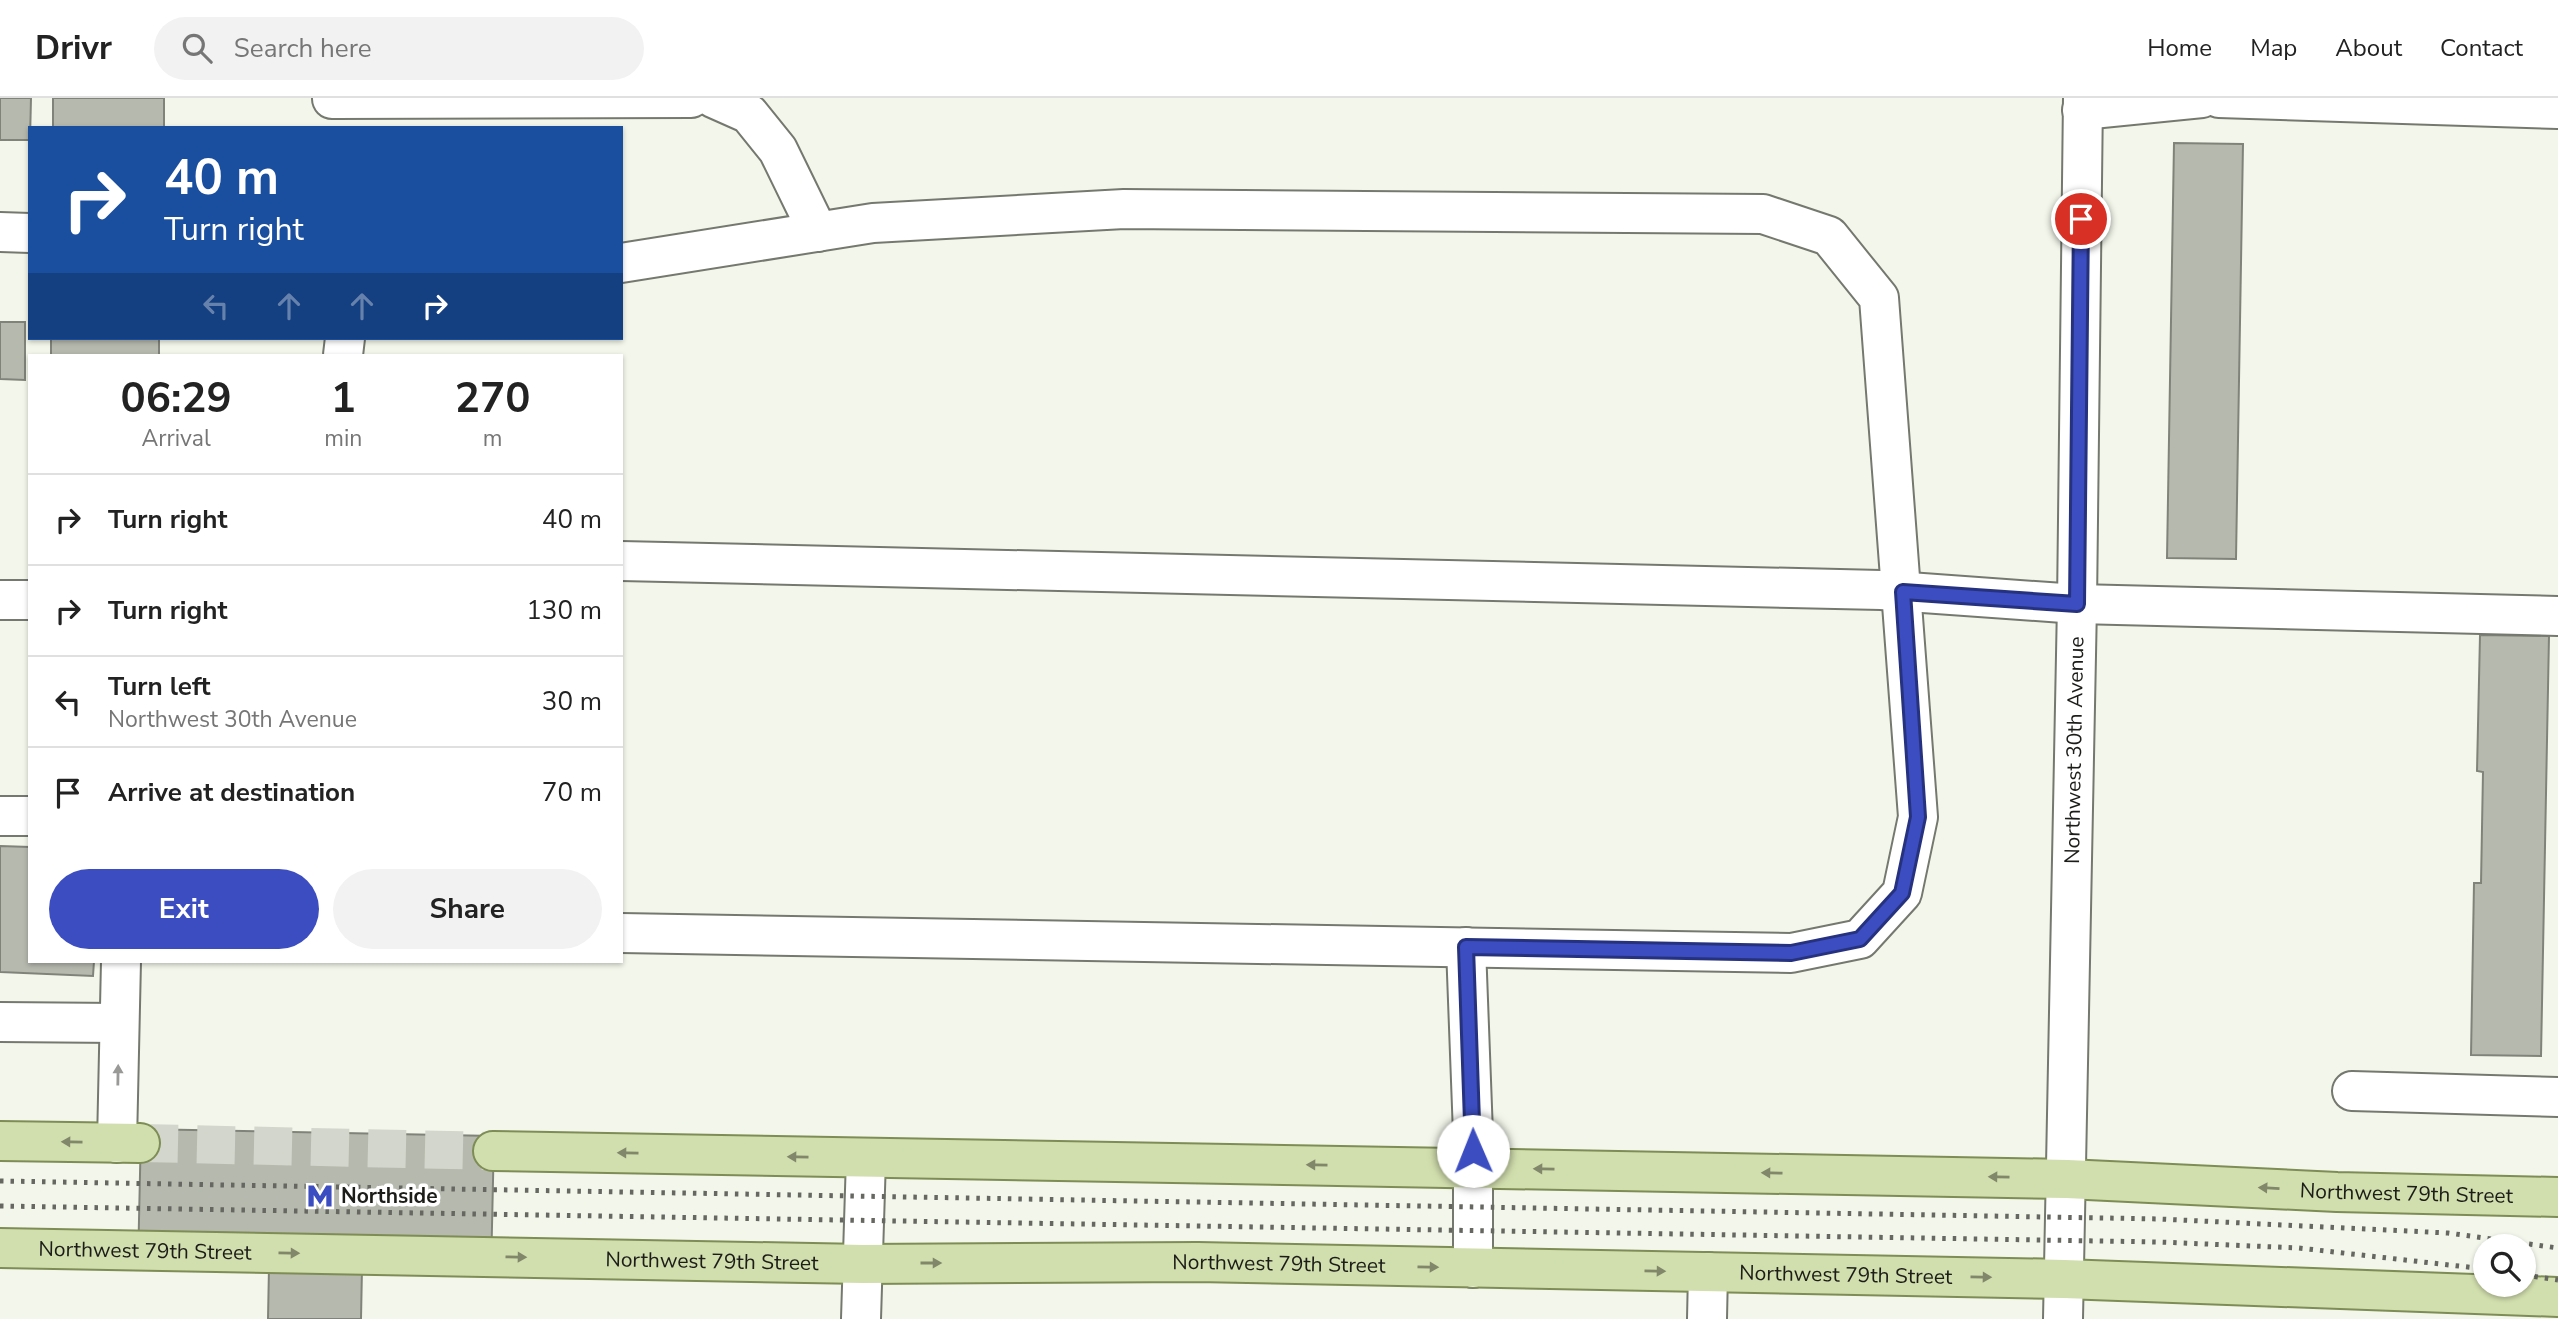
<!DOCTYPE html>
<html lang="en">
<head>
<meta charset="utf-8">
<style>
	body { margin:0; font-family:"Nunito Sans",sans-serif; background:#f2f2f2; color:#222; height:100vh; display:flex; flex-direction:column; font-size:26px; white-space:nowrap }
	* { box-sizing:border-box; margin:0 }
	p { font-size:23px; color:#767676 }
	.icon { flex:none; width:38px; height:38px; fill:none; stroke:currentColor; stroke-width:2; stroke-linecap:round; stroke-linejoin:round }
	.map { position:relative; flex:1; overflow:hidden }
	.panel { position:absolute; left:28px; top:256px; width:595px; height:609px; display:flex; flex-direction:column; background:#fff; border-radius:0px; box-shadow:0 2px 5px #0004 }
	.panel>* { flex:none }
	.hud { position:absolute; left:28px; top:28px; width:595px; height:214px; border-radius:0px; box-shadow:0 2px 5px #0004; background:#1a4fa0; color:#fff; overflow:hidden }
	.buttons { position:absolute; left:2473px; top:1136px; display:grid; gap:14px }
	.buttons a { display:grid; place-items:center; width:63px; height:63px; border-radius:50%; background:#fff; box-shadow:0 2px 5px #0004; font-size:35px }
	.pin { position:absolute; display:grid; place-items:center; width:60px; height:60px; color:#fff; margin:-30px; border:4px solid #fff; border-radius:50%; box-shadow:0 2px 7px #0007 }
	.me { position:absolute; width:77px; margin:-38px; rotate:359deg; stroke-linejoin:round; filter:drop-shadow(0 0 5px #0008) }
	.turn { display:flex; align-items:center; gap:24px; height:147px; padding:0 21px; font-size:32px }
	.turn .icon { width:91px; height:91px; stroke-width:2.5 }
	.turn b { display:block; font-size:49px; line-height:60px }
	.lanes { display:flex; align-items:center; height:66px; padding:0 21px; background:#0003; justify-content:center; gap:35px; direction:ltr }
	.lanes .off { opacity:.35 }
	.eta { display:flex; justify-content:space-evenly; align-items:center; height:119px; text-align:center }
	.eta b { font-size:42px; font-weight:700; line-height:49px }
	.action { display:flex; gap:14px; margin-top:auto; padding:14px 21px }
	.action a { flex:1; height:80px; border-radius:42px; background:#3b4dc0; color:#fff; font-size:28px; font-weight:700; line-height:80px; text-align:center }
	.action a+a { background:#f2f2f2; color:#222 }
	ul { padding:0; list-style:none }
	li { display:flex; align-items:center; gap:21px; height:91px; padding:0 21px; border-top:2px solid #e0e0e0 }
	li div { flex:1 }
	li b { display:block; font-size:26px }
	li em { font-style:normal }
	header { display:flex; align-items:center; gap:42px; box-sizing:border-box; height:98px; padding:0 35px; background:#fff; border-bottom:2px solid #e0e0e0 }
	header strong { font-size:33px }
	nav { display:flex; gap:38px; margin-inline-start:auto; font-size:24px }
	.search { width:490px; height:63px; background:#f2f2f2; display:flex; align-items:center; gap:18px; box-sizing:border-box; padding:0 24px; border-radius:38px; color:#767676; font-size:26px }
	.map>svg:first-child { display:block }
</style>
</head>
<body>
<header>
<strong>Drivr</strong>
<div class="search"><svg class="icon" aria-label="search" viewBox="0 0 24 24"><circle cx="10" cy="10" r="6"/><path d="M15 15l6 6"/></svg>Search here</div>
<nav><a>Home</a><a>Map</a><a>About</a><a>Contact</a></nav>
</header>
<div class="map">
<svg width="2558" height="1221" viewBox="0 0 2558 1221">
	<rect width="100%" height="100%" fill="#f3f7eb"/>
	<path fill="#b6b9ae" stroke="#808379" stroke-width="2" d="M0 0H31L30 42H0Z
		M53 0H164V30H53Z
		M2174 45 2243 46 2236 461 2167 460Z
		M0 224H25V282L0 281Z
		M51 240H159V257H51Z
		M2480 537 2549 538 2541 958 2471 957 2474 785H2481L2483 674 2477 673Z
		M0 748 30 749V863H94L93 878 0 874Z
		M141 1031 494 1038 491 1173 362 1170 361 1221H268L269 1169 138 1167Z"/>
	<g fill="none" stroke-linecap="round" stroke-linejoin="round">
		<path stroke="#d3d6cc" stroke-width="38" stroke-dasharray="38 19" stroke-linecap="butt" d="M140 1045 493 1053"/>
		<g stroke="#75786e" stroke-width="42">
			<g id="minor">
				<path d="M713 0 749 16 778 52 818 134"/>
				<path d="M2219 0 2558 11"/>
				<path d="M332 1 691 0"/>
				<path d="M2082 12 2202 0"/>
				<path d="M0 134 30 135"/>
				<path d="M621 165 873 125 1124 111 1763 116 1829 138 1879 200 1918 719 1902 795 1860 841 1791 855 621 835"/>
				<path d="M343 257 345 240"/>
				<path d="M621 463 1881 492 2077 506 2558 518"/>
				<path d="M0 502H30"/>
				<path d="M0 718H30"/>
				<path d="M1466 849 1473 1036V1170"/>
				<path d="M0 924 119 925"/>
				<path d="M2352 993 2558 999"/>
				<path d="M117 1045 121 863"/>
				<path d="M861 1221 866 1060"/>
				<path d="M1707 1221 1708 1174"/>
				<path id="s1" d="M2063 1221 2077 506 2083 0"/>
			</g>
		</g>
		<g stroke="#7e8c55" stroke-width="42">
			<g id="major">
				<path d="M0 1043 140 1045"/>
				<path id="s2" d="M493 1053 2067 1081 2337 1094 2558 1099"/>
				<path id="s3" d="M0 1150 863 1166 1198 1164 2064 1181 2558 1199"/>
			</g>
		</g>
		<use href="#minor" stroke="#fff" stroke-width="38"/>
		<use href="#major" stroke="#d1dead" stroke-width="38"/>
		<path stroke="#656760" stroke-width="5" stroke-dasharray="3.5 7" stroke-linecap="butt" d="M0 1083 2160 1121 2448 1135 2558 1150
			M0 1108 2159 1144 2299 1150 2485 1171
			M2524 1177 2558 1182"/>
	</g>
	<defs><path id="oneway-solid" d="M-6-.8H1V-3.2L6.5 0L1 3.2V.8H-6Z" transform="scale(1.75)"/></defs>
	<use fill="#999998" href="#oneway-solid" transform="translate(118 977) rotate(-89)"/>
	<g fill="#80876a">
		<use href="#oneway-solid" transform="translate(72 1044) rotate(-179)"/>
		<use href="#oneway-solid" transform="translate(628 1055) rotate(-179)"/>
		<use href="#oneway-solid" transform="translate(798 1059) rotate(-179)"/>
		<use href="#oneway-solid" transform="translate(1317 1067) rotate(-179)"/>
		<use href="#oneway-solid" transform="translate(1544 1071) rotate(-179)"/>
		<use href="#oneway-solid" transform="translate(1772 1075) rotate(-179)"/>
		<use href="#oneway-solid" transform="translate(1999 1079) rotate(-179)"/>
		<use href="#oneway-solid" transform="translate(2269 1090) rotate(-177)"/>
		<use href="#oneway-solid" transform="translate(289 1155) rotate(1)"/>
		<use href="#oneway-solid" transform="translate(516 1159) rotate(1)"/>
		<use href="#oneway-solid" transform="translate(931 1165)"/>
		<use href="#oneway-solid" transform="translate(1428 1169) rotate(1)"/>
		<use href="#oneway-solid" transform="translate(1655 1173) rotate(1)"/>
		<use href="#oneway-solid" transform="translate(1981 1179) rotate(1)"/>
	</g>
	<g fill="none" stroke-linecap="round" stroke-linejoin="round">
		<g stroke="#26327d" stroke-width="18">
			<path id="route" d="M1473 1053 1466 849 1791 855 1860 841 1902 795 1918 719 1903 494 2077 506 2081 121"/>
		</g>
		<use href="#route" stroke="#3b4dc0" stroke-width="12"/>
	</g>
	<defs>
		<g id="metro-bare" transform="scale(2.1)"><path d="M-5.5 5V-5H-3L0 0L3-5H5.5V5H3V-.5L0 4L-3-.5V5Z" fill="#3b4dc0" stroke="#fff" stroke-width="2.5" paint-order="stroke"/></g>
	</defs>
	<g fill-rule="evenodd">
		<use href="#metro-bare" x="320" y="1098"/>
	</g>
	<g text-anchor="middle" stroke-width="7" stroke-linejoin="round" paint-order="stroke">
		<g font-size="21" fill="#1c1d19" stroke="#fff">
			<text dy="7" stroke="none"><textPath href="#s1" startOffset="569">Northwest 30th Avenue</textPath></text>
			<text dy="7" stroke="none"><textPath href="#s2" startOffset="1914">Northwest 79th Street</textPath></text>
			<text dy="7" stroke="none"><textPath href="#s3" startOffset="145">Northwest 79th Street</textPath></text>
			<text dy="7" stroke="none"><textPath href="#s3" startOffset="712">Northwest 79th Street</textPath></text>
			<text dy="7" stroke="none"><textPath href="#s3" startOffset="1279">Northwest 79th Street</textPath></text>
			<text dy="7" stroke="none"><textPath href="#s3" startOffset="1846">Northwest 79th Street</textPath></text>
		</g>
		<g font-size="21" font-weight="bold" fill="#1c1d19" stroke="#fff" text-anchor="start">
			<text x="341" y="1105">Northside</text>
		</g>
	</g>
</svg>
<div class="buttons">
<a><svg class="icon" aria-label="search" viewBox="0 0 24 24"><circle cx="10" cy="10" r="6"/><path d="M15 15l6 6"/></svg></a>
</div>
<div class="pin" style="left:2081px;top:121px;background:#d93025"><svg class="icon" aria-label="arrive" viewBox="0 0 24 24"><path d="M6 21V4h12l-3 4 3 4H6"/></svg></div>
<svg class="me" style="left:1473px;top:1053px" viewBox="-20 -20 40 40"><circle r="19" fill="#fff"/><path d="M0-13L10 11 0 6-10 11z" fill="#3b4dc0"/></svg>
<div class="hud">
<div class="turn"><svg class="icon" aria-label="right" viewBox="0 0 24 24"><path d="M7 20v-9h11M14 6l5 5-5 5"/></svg><div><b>40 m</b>Turn right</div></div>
<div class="lanes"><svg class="icon off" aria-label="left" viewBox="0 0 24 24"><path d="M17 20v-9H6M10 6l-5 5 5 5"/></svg><svg class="icon off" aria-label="ahead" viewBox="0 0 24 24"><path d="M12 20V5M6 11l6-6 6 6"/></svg><svg class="icon off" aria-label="ahead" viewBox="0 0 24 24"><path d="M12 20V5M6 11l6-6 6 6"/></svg><svg class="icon" aria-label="right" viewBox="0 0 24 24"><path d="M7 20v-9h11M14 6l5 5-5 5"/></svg></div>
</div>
<section class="panel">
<div class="eta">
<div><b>06:29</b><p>Arrival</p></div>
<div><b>1</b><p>min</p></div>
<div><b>270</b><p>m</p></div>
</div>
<ul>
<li><svg class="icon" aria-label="right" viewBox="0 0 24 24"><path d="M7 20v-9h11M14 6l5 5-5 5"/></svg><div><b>Turn right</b></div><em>40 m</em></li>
<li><svg class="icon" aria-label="right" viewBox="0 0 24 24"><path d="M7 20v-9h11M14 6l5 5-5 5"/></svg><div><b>Turn right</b></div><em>130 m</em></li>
<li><svg class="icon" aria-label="left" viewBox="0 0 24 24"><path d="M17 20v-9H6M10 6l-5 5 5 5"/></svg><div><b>Turn left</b><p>Northwest 30th Avenue</p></div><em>30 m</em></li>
<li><svg class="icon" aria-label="arrive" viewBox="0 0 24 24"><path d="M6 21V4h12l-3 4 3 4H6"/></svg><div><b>Arrive at destination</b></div><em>70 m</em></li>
</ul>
<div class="action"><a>Exit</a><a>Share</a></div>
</section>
</div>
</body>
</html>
